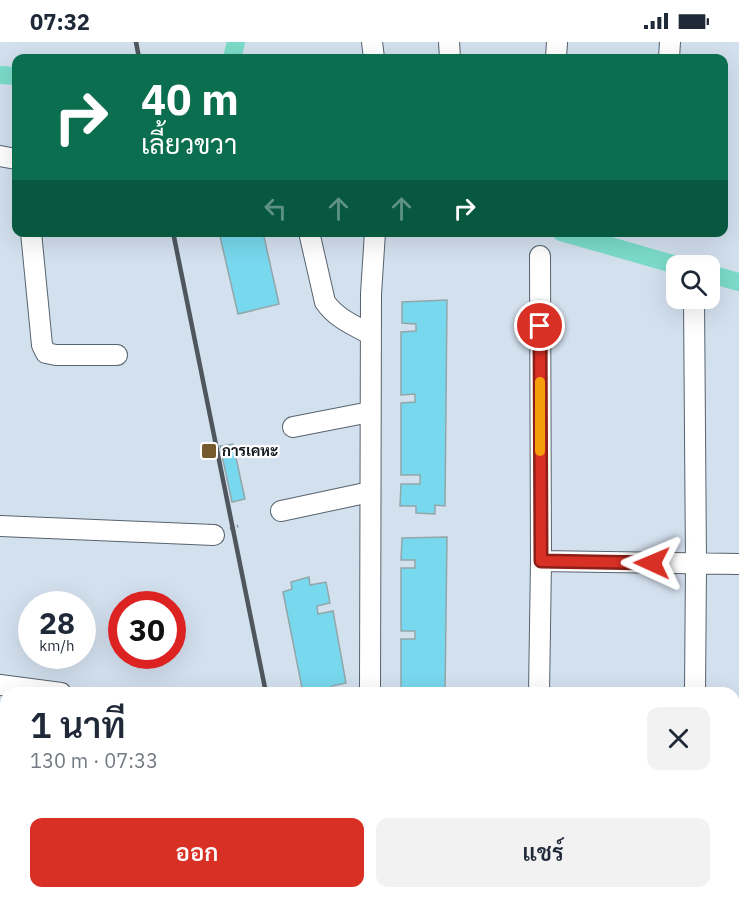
<!DOCTYPE html>
<html lang="th">
<head>
<meta charset="utf-8">
<style>
	body { margin:0; font-family:"IBM Plex Sans",Sarabun,sans-serif; background:#f2f2f3; color:#1f2937; height:100vh; display:flex; flex-direction:column; font-size:22px; white-space:nowrap }
	* { box-sizing:border-box; margin:0 }
	p { font-size:20px; color:#747a83 }
	.icon { flex:none; width:33px; height:33px; fill:none; stroke:currentColor; stroke-width:2; stroke-linecap:round; stroke-linejoin:round }
	.map { position:relative; flex:1; overflow:hidden }
	.side { position:absolute; left:0px; top:645px; width:740px; height:212px; display:flex; flex-direction:column; background:#fff; border-radius:18px 18px 0 0; box-shadow:0 6px 24px #0002 }
	.side>* { flex:none }
	.top-card { position:absolute; left:12px; top:12px; width:716px; height:183px; border-radius:12px; box-shadow:0 6px 24px #0002; background:#0b6e4f; color:#fff; overflow:hidden }
	.fabs { position:absolute; left:666px; top:213px; display:grid; gap:12px }
	.fabs a { display:grid; place-items:center; width:54px; height:54px; border-radius:12px; background:#fff; box-shadow:0 6px 24px #0002; font-size:30px }
	.speed { position:absolute; left:18px; top:549px; display:flex; gap:12px; font-size:30px; font-weight:700; text-align:center }
	.speed>* { display:grid; place-content:center; width:78px; height:78px; border-radius:50%; background:#fff; box-shadow:0 6px 24px #0002; line-height:1 }
	.speed small { font-size:15px; font-weight:400 }
	.speed .limit { border:9px solid #d22; background:#fff; color:#111 }
	.pin { position:absolute; display:grid; place-items:center; width:51px; height:51px; color:#fff; margin:-26px; border:3px solid #fff; border-radius:50%; box-shadow:0 2px 6px #0007 }
	.me { position:absolute; width:66px; margin:-33px; rotate:271deg; stroke-linejoin:round; filter:drop-shadow(0 0 4px #0008) }
	.turn { display:flex; align-items:center; gap:21px; height:126px; padding:0 30px; font-size:27px }
	.turn .icon { width:78px; height:78px; stroke-width:2.5 }
	.turn b { display:block; font-size:42px; line-height:51px }
	.lanes { display:flex; align-items:center; height:57px; padding:0 30px; background:#0003; justify-content:center; gap:30px; direction:ltr }
	.lanes .off { opacity:.35 }
	.round { display:grid; place-items:center; flex:none; width:63px; height:63px; border-radius:12px; background:#f2f2f3 }
	.overview { display:flex; align-items:center; justify-content:space-between; height:102px; padding:0 30px }
	h1 { font-size:36px; font-weight:600; line-height:45px }
	.primary-button { display:flex; gap:12px; margin-top:auto; padding:12px 30px }
	.primary-button a { flex:1; height:69px; border-radius:12px; background:#d93025; color:#fff; font-size:24px; font-weight:600; line-height:69px; text-align:center }
	.primary-button a+a { background:#f2f2f3; color:#1f2937 }
	.status { display:flex; justify-content:space-between; align-items:center; height:42px; padding:0 30px; background:#fff; direction:ltr }
	.status svg { height:16px; fill:currentColor }
	.map>svg:first-child { display:block }
</style>
</head>
<body>
<div class="status"><b>07:32</b><svg viewBox="0 0 49 12"><path d="M0 12V9h3v3zM5 12V6h3v6zM10 12V3h3v9zM15 12V0h3v12zM26 1h20v11H26zM47 4h2v5h-2z"/></svg></div>
<div class="map">
<svg width="739" height="856" viewBox="0 0 739 856">
	<rect width="100%" height="100%" fill="#d3e0ee"/>
	<path fill="#7bdbc9" stroke="#5da196" stroke-width="1.5" d="M734 838 739 839V856H450V850H734Z"/>
	<g fill="none" stroke-linecap="round" stroke-linejoin="round">
		<path stroke="#7bdbc9" stroke-width="18" d="M232 16 236 0
			M0 33 16 34
			M561 190 680 224
			M710 232 739 240"/>
	</g>
	<path fill="#78d8ed" stroke="#92a6ab" stroke-width="1.5" d="M219 190H263L279 262 238 272Z
		M447 258 445 464 435 463V472L416 471V464H400L401 442H420V433H401V361L415 360V352L401 353V290L416 289V282L402 281V260Z
		M233 402 245 457 232 460 220 404Z
		M447 495 445 651H401V597H415V589H401V526H415V518H401L402 496Z
		M309 535 310 543 326 540 330 561 317 564 318 572 333 569 346 641 332 644 334 651H303L283 550 292 547 291 540Z"/>
	<g fill="none" stroke-linecap="round" stroke-linejoin="round">
		<g stroke="#57636e" stroke-width="22">
			<path id="minor" d="M372 0 374 16
				M449 0 450 16
				M556 16 557 0
				M669 16 670 0
				M0 114 16 117
				M31 190 42 303 46 311 56 313H117
				M309 190 325 260C336 276 353 283 370 292
				M694 256 696 522 695 651
				M293 385 370 370
				M281 469 370 450
				M0 484 214 493
				M541 519 739 522
				M0 643 61 651
				M370 651 371 252 375 190
				M539 651 541 519 540 214
				M734 828 739 829
				M106 856 108 850
				M241 856 243 850"/>
		</g>
		<path stroke="#747d86" stroke-width="3" stroke-dasharray="4.5 3" stroke-linecap="butt" d="M230 487 238 484"/>
		<use href="#minor" stroke="#fff" stroke-width="20"/>
		<path stroke="#4f565d" stroke-width="4.5" d="M136 0 139 16
			M173 190 266 651
			M306 850 308 856"/>
	</g>
	<g fill="none" stroke-linecap="round" stroke-linejoin="round">
		<g stroke="#8d1f18" stroke-width="15">
			<path id="route" d="M540 284 541 519 652 521"/>
		</g>
		<use href="#route" stroke="#d93025" stroke-width="10"/>
		<path stroke="#f59e0b" stroke-width="10" d="M540 340V409"/>
	</g>
	<rect fill="#765a2d" stroke="#fff" stroke-width="2" x="201" y="401" width="16" height="16" rx="3"/>
	<g text-anchor="middle" stroke-width="4.5" stroke-linejoin="round" paint-order="stroke">
		<g font-size="15" font-weight="bold" fill="#161b1f" stroke="#fff" text-anchor="start">
			<text x="222" y="414">การเคหะ</text>
		</g>
	</g>
</svg>
<div class="fabs">
<a><svg class="icon" aria-label="search" viewBox="0 0 24 24"><circle cx="10" cy="10" r="6"/><path d="M15 15l6 6"/></svg></a>
</div>
<div class="speed"><div>28<small>km/h</small></div><div class="limit">30</div></div>
<div class="pin" style="left:540px;top:284px;background:#d93025"><svg class="icon" aria-label="arrive" viewBox="0 0 24 24"><path d="M6 21V4h12l-3 4 3 4H6"/></svg></div>
<svg class="me" style="left:652px;top:521px" viewBox="-20 -20 40 40"><path d="M0-17L14 15 0 8-14 15z" fill="#d93025" stroke="#fff" stroke-width="4"/></svg>
<div class="top-card">
<div class="turn"><svg class="icon" aria-label="right" viewBox="0 0 24 24"><path d="M7 20v-9h11M14 6l5 5-5 5"/></svg><div><b>40 m</b>เลี้ยวขวา</div></div>
<div class="lanes"><svg class="icon off" aria-label="left" viewBox="0 0 24 24"><path d="M17 20v-9H6M10 6l-5 5 5 5"/></svg><svg class="icon off" aria-label="ahead" viewBox="0 0 24 24"><path d="M12 20V5M6 11l6-6 6 6"/></svg><svg class="icon off" aria-label="ahead" viewBox="0 0 24 24"><path d="M12 20V5M6 11l6-6 6 6"/></svg><svg class="icon" aria-label="right" viewBox="0 0 24 24"><path d="M7 20v-9h11M14 6l5 5-5 5"/></svg></div>
</div>
<section class="side">
<div class="overview"><div><h1>1 นาที</h1><p>130 m · 07:33</p></div><a class="round"><svg class="icon" aria-label="close" viewBox="0 0 24 24"><path d="M6 6l12 12M18 6L6 18"/></svg></a></div>
<div class="primary-button"><a>ออก</a><a>แชร์</a></div>
</section>
</div>
</body>
</html>
